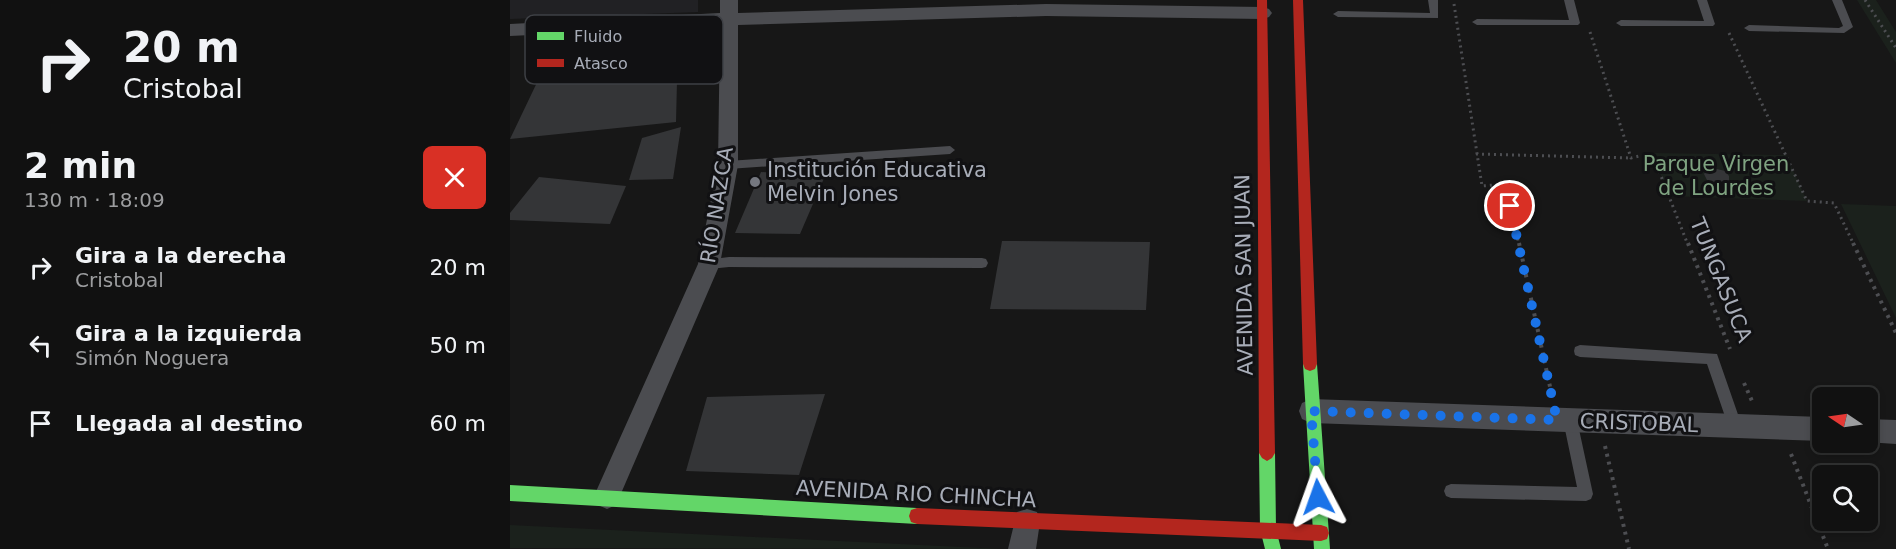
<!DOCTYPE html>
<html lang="es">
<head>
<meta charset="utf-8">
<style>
	body { margin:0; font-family:"DejaVu Sans",sans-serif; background:#1e1f1f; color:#f1f3f6; height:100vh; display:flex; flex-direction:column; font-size:22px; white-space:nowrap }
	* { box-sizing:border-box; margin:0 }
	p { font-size:20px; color:#9c9d9f }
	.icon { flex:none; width:33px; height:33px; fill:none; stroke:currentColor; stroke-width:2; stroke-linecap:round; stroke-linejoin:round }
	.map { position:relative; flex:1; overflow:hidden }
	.drawer { display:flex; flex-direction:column; background:#111; width:510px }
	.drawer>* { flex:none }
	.hud { background:#111; color:#f1f3f6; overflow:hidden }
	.needle { width:39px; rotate:283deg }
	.buttons { position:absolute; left:1302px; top:387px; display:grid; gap:12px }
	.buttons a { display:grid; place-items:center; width:66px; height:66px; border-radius:9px; background:#111; box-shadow:0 3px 9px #0003,0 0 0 2px #303131; font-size:30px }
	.pin { position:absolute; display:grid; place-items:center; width:51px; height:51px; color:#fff; margin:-26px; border:3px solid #fff; border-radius:50%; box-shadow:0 2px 6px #0007 }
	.me { position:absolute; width:66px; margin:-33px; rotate:356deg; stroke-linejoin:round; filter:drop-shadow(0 0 4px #0008) }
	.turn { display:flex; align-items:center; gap:21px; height:126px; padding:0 24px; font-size:27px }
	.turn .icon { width:78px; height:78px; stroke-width:2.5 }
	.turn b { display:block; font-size:42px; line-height:51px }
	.round { display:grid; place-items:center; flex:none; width:63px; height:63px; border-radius:9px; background:#1e1f1f }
	.headline { display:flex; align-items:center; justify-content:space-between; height:102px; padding:0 24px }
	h1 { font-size:36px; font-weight:700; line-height:45px }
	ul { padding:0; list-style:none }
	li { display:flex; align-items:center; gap:18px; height:78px; padding:0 24px }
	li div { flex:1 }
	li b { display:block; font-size:22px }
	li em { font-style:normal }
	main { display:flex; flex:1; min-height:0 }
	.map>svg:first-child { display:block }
</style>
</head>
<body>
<main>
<section class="drawer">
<div class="hud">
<div class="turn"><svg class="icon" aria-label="right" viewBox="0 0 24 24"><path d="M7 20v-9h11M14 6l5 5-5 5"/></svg><div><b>20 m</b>Cristobal</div></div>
</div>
<div class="headline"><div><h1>2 min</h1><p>130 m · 18:09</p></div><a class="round" style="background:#d93025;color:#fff"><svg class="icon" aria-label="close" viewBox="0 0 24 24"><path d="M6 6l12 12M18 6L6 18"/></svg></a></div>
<ul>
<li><svg class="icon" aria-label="right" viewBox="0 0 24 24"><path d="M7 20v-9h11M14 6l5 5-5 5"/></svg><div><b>Gira a la derecha</b><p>Cristobal</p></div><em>20 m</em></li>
<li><svg class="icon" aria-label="left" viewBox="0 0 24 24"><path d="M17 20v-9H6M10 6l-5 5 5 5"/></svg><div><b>Gira a la izquierda</b><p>Simón Noguera</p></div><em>50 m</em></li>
<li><svg class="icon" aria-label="arrive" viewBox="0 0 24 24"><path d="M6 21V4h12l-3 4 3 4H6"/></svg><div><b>Llegada al destino</b></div><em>60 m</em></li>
</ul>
</section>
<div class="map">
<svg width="1386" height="549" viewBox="0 0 1386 549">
	<rect width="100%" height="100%" fill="#171717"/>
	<path fill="#212124" d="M0 0H188V12L0 19Z"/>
	<path fill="#1b211c" d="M1347 0H1366L1386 32V63Z
		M1142 153 1276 155 1297 201 1159 196Z
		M1331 204 1386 206V318Z
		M0 525 492 549 0 548Z"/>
	<path fill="#343537" d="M168 40 166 122 0 139 43 49Z
		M171 127 163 179 119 180 132 138Z
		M1199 167 1215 171 1219 176V182L1209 185 1197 180 1194 174Z
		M251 172 315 176 290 234 225 233Z
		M29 177 116 186 100 224 0 220V213Z
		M492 241 640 242 636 310 480 309Z
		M315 394 289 475 176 471 197 397Z"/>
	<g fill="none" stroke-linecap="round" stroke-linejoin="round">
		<path stroke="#4d4e52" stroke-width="3" stroke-dasharray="2 4" stroke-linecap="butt" d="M1355 0 1386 48
			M944 4 972 186 996 184 1009 245
			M1080 32 1121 158 1142 153 1178 245
			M1219 33 1297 201 1324 203 1344 245
			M966 154 1121 158"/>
		<path stroke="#4d4e52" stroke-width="4" stroke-dasharray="3 5" stroke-linecap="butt" d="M1009 243 1042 396
			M1178 243 1220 349
			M1343 243 1386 333
			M1234 383 1242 401
			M1095 446 1119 549
			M1281 454 1318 549"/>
		<path fill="#4b4c50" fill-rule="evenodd" d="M918 0H928V18L828 17 823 14 828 11 920 13Z
			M1054 0H1064L1070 23 1068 25H967L962 22 967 19 1059 20Z
			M1187 0H1197L1205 24 1203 26H1111L1106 23 1111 20 1194 21Z
			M1322 0H1332L1343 27 1334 33 1239 31 1234 28 1239 25 1329 28 1333 26Z
			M440 146 445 150 440 154 218 169 213 165 218 161Z
			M219 257 472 258 476 259 478 263 476 267 472 268 219 267 199 269 195 268 193 264 195 260Z
			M1070 345 1207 354 1232 426 1230 431 1225 432 1220 431 1197 364 1070 357 1065 355 1064 351 1065 347Z
			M1060 414 1065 415 1067 420 1083 494 1081 499 1076 501 941 498 936 496 934 491 936 486 941 484 1067 487 1053 420 1055 415Z"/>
		<path fill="#4b4c50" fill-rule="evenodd" d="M210 0H228V13L536 4 753 7 759 9 762 13 759 17 753 19 536 16 228 25V165L210 264 106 505 97 509 88 505 84 496 188 264 208 165 210 26 0 36V24L210 13Z
			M801 399 1312 417V441L801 423 792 419 789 411 792 403Z
			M1358 419 1386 420V444L1356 442Z
			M517 509 527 512 530 522 526 549H498L507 512Z"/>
		<path fill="#63d668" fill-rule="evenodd" d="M800 357 805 359 807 364 820 549H804L793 364 795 359Z
			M757 445 762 448 765 453 766 529 771 549H755L750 529 749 453 752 448Z
			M0 485 407 508 413 510 415 516 413 522 407 524 0 501Z"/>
		<path fill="#b3261e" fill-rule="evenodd" d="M747 0H757L765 453 762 458 757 461 752 458 749 453Z
			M783 0H793L807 364 805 369 800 371 795 369 793 364Z
			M407 508 811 525 817 527 819 533 817 539 811 541 407 524 401 522 399 516 401 510Z"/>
	</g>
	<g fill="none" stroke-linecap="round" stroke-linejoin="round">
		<path stroke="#1a73e8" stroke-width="10" stroke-dasharray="0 18" d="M808 497 801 411 1047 420 1000 206"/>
	</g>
	<circle fill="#757880" stroke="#111113" stroke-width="2" cx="245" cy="182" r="6"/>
	<g text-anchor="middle" stroke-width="6" stroke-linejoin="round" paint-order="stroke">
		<g font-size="21" fill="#7fa381" stroke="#111113">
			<text x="1206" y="171">Parque Virgen<tspan x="1206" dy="24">de Lourdes</tspan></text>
		</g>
		<g font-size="21" fill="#a8adb8" stroke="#111113" text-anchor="start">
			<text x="257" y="177">Institución Educativa<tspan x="257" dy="24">Melvin Jones</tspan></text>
		</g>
		<g font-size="21" fill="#a8adb8" stroke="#111113">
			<text transform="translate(207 205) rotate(-81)" y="7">RÍO NAZCA</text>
			<text transform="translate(734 275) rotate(-91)" y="7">AVENIDA SAN JUAN</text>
			<text transform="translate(1211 280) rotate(68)" y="7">TUNGASUCA</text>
			<text transform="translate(1129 423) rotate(2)" y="7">CRISTOBAL</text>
			<text transform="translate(406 494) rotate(3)" y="7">AVENIDA RIO CHINCHA</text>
		</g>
	</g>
	<rect x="15" y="15" width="198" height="69" rx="9" fill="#111113" stroke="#3e4045" stroke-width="1.5"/>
	<rect x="27" y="32" width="27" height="8" fill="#63d668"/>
	<rect x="27" y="59" width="27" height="8" fill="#b3261e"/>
	<g font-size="16" fill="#a8adb8">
		<text x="64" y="42">Fluido</text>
		<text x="64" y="69">Atasco</text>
	</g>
</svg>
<div class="buttons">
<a><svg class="needle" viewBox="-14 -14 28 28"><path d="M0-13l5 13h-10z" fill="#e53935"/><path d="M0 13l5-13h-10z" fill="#9c9d9f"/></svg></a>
<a><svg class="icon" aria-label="search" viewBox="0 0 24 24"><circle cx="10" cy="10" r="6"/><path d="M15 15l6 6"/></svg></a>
</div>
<div class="pin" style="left:1000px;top:206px;background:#d93025"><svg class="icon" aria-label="arrive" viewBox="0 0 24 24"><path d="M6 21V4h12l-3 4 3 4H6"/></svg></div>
<svg class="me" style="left:808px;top:497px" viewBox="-20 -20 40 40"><path d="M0-17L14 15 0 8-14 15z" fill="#1a73e8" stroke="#fff" stroke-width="4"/></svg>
</div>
</main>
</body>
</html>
